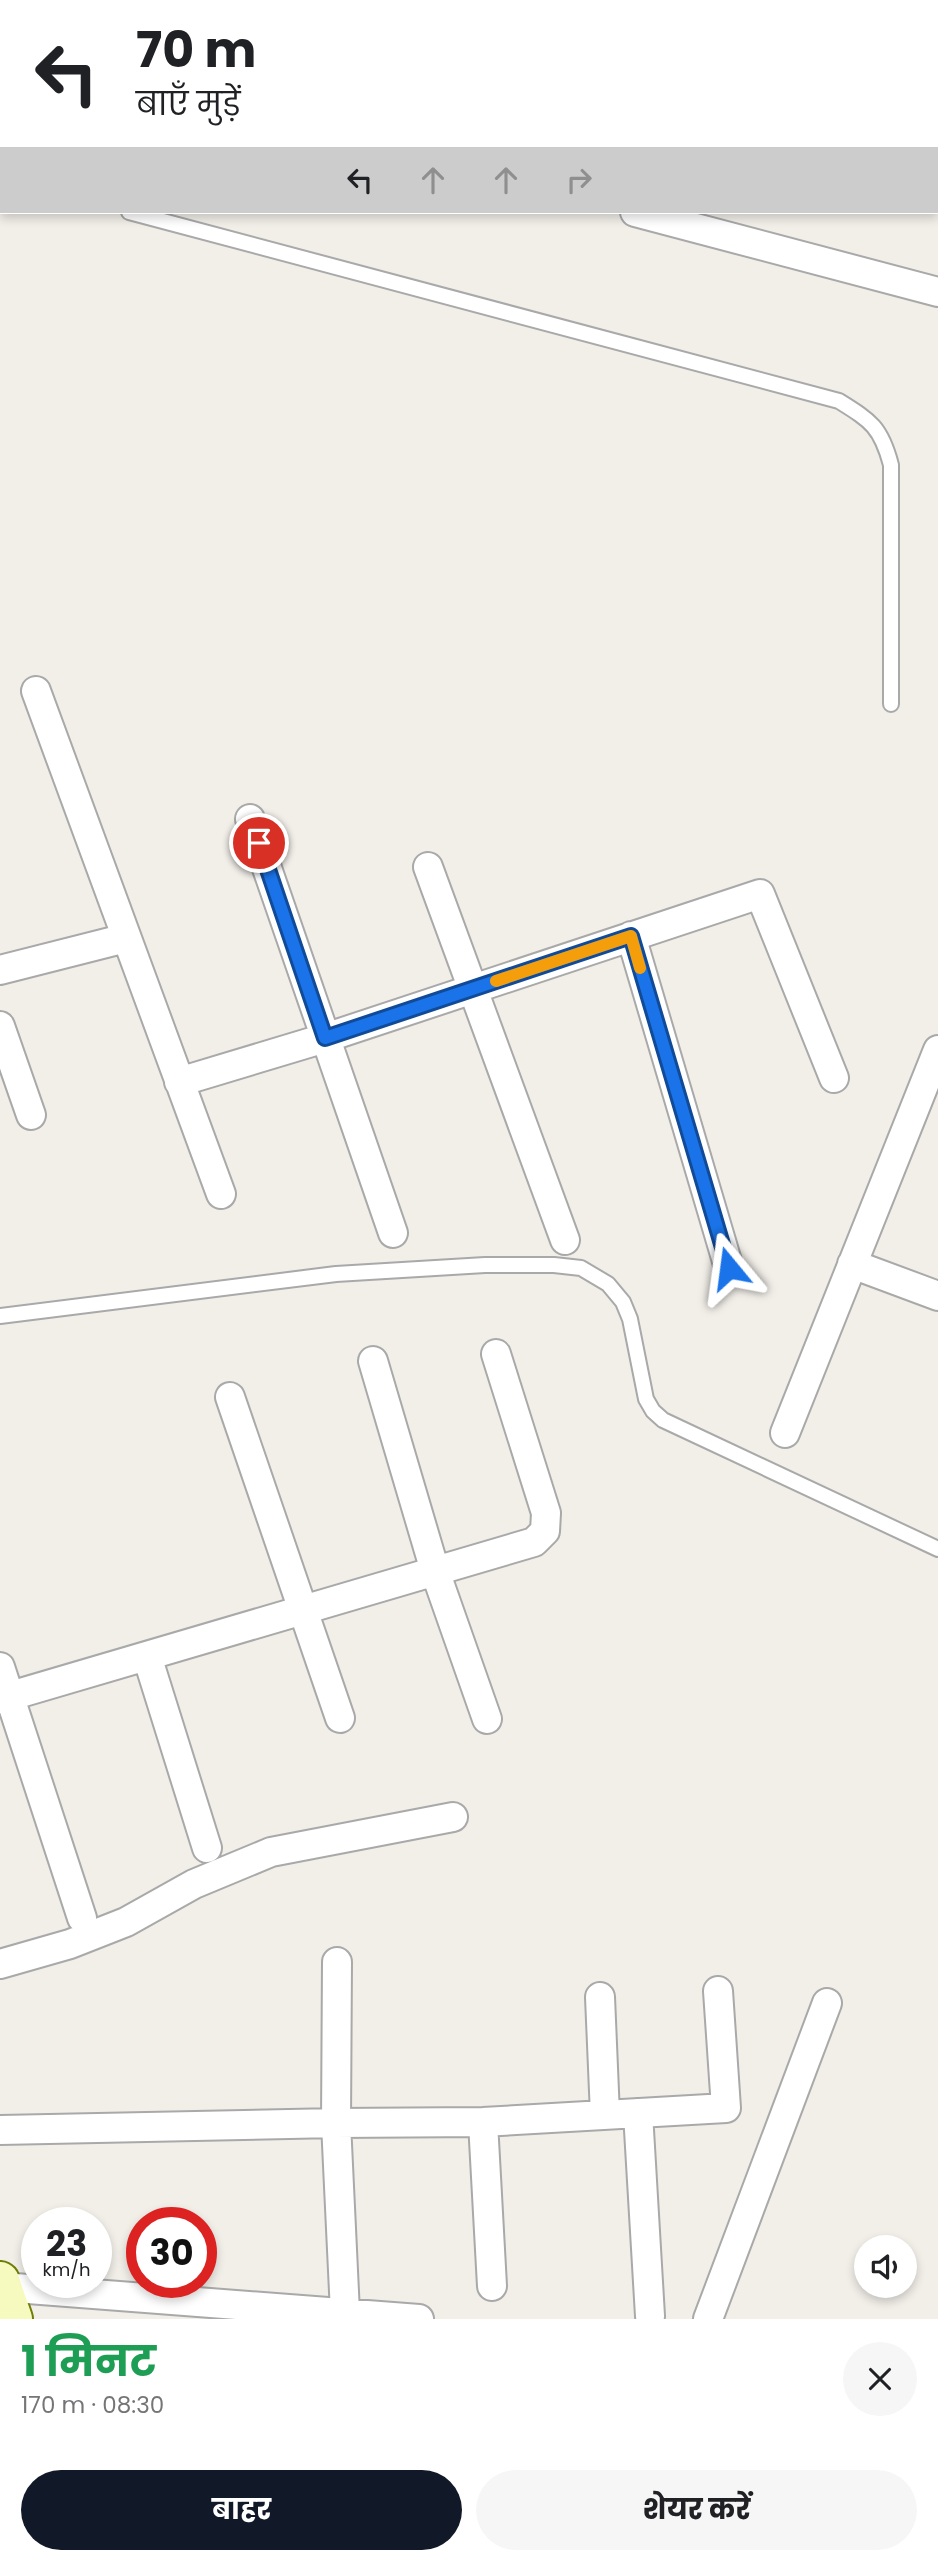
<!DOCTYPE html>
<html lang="hi">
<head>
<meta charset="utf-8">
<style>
	body { margin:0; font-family:Poppins,"Noto Sans Devanagari",sans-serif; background:#f6f6f6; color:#202124; height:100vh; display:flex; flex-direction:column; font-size:26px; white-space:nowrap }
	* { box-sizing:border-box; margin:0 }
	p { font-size:23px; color:#757577 }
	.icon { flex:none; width:38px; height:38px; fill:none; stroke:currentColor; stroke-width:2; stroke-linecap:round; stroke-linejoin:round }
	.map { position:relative; height:2319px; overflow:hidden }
	.sheet { display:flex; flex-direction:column; background:#fff; flex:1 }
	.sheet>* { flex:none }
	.hud { position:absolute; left:0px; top:0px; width:938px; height:214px; box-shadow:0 4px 10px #0003; background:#fff; color:#202124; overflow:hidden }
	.controls { position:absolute; left:854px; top:2235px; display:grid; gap:14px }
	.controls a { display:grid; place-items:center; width:63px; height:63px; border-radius:50%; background:#fff; box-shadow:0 4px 10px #0003; font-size:35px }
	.speed { position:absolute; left:21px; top:2207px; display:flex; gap:14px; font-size:35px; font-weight:700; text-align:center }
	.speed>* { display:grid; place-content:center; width:91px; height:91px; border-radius:50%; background:#fff; box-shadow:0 4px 10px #0003; line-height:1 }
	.speed small { font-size:18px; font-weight:400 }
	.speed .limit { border:10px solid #d22; background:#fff; color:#111 }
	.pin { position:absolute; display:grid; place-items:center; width:60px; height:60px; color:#fff; margin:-30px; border:4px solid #fff; border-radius:50%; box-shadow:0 2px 7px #0007 }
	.me { position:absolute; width:77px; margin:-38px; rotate:344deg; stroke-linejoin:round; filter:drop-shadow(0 0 5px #0008) }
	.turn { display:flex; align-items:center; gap:24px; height:147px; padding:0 21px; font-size:32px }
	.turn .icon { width:91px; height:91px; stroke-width:2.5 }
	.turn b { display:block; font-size:49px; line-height:60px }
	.lanes { display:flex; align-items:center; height:66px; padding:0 21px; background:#0003; justify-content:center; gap:35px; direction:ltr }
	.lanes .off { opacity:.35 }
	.round { display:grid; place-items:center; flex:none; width:74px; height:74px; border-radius:37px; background:#f6f6f6 }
	.summary { display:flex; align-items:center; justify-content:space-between; height:119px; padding:0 21px }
	h1 { font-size:42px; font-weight:700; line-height:52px; color:#1e9e55 }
	.primary-button { display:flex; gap:14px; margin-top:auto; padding:14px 21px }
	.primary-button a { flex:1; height:80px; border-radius:42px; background:#111827; color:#fff; font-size:28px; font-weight:700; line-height:80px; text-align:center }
	.primary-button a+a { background:#f6f6f6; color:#202124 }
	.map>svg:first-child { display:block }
</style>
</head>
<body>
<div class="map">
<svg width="938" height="2319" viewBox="0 0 938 2319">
	<rect width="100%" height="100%" fill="#f2efe9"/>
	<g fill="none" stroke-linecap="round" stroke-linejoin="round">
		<g stroke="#a9a9a9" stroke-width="18">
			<path id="service" d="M0 179H2
				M129 212 839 401C871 421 881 427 891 465V704
				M0 1316 336 1274 485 1265H554L581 1268 608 1284 623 1302 630 1319 646 1399 653 1411 663 1420 938 1549"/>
		</g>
		<g stroke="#a9a9a9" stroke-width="32">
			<path id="minor" d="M378 0 388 2
				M64 2V0
				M936 121 938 122
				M635 212 938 292
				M36 691 221 1194
				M250 819 393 1233
				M428 867 565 1240
				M631 936 729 1268
				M0 970 126 938
				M0 1026 31 1115
				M179 1082 325 1038 760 894 834 1078
				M852 1264 938 1296
				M373 1361 435 1571 487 1719
				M230 1397 340 1718
				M785 1433 938 1050
				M147 1656 207 1848
				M0 1667 82 1918
				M0 1699 534 1542 545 1531 546 1513 496 1354
				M337 1962 336 2123 345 2313
				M0 1964 70 1944 126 1922 194 1884 271 1852 453 1817
				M600 1997 605 2115
				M638 2113 650 2316
				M483 2122 492 2286
				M0 2130 336 2123 483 2122 726 2108 718 1991
				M2 2287 419 2319
				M708 2319 827 2003"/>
		</g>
		<g stroke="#707d05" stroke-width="42">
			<path id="secondary" d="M0 2281 13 2319"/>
		</g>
		<use href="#service" stroke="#fff" stroke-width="14"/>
		<use href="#minor" stroke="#fff" stroke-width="28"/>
		<use href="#secondary" stroke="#f7fabf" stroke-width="38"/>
	</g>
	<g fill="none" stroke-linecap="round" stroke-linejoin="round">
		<g stroke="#114b97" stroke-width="18">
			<path id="route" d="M259 843 325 1038 631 936 729 1268"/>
		</g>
		<use href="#route" stroke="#1a73e8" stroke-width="12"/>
		<path stroke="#f59e0b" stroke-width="12" d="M496 981 631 936 640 968"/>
	</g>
</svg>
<div class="controls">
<a><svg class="icon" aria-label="sound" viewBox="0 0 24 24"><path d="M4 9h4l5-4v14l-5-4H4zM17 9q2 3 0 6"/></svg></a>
</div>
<div class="speed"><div>23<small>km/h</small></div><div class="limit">30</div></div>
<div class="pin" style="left:259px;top:843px;background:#d93025"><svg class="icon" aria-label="arrive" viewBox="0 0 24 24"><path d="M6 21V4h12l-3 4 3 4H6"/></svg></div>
<svg class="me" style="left:729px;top:1268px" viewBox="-20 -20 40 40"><path d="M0-17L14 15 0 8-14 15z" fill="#1a73e8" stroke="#fff" stroke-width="4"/></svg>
<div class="hud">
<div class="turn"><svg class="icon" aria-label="left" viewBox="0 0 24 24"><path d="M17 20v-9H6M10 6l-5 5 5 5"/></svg><div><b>70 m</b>बाएँ मुड़ें</div></div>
<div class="lanes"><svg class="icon" aria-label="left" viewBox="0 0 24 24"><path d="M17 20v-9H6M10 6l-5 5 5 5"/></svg><svg class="icon off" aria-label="ahead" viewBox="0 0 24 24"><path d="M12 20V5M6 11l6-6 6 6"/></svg><svg class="icon off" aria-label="ahead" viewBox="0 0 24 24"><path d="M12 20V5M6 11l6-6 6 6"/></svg><svg class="icon off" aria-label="right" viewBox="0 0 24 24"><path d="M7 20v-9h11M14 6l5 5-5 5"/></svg></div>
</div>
</div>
<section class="sheet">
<div class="summary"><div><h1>1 मिनट</h1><p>170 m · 08:30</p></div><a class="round"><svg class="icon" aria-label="close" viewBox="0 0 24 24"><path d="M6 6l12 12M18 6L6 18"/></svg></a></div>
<div class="primary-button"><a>बाहर</a><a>शेयर करें</a></div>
</section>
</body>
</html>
